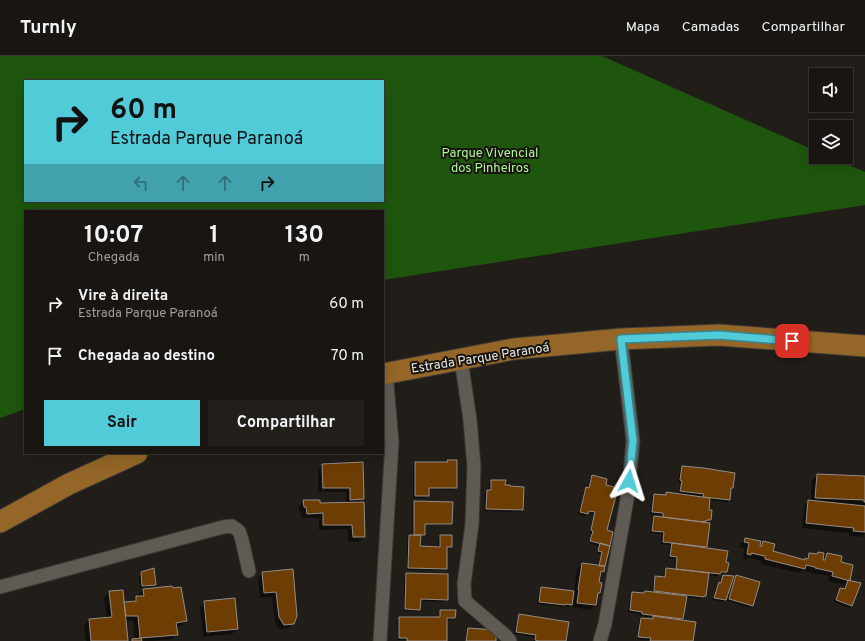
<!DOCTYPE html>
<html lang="pt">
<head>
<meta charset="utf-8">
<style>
	body { margin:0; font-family:Overpass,sans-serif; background:#221f1b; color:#f1f3f6; height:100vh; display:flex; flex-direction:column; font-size:15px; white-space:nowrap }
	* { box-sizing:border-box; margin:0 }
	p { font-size:13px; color:#9f9f9f }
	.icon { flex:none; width:22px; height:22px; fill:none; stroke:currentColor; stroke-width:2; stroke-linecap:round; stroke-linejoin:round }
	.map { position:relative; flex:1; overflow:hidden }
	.panel { position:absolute; left:24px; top:154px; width:360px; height:244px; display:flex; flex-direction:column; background:#191612; border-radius:0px; box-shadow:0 4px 16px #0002,0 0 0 1px #373532 }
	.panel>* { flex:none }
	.banner { position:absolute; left:24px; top:24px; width:360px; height:122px; border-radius:0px; box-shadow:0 4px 16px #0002,0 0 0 1px #373532; background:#52cbd9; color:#111; overflow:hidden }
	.buttons { position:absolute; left:809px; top:12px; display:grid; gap:8px }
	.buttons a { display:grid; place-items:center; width:44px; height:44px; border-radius:0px; background:#191612; box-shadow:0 4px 16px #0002,0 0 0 1px #373532; font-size:20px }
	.pin { position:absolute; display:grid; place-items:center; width:34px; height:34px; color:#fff; margin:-17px; border-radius:8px; box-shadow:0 2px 6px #0006 }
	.me { position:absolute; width:44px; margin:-22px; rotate:6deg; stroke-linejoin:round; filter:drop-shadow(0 0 3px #0008) }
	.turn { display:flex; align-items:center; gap:14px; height:84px; padding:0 20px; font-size:18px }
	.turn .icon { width:52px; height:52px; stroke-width:2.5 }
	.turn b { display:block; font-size:28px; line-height:34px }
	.lanes { display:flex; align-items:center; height:38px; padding:0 20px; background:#0003; justify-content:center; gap:20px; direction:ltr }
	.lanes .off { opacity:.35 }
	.eta { display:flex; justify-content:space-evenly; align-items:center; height:68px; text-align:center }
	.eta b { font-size:24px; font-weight:700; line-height:28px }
	.cta { display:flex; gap:8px; margin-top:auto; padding:8px 20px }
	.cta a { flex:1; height:46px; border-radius:0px; background:#52cbd9; color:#111; font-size:16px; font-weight:700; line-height:46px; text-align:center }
	.cta a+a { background:#221f1b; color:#f1f3f6 }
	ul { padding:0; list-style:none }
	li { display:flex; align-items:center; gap:12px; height:52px; padding:0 20px }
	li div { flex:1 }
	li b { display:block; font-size:15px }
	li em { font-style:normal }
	header { display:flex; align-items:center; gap:24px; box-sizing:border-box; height:56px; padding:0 20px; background:#191612; border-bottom:1px solid #373532 }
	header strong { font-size:19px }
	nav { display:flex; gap:22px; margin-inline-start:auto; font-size:14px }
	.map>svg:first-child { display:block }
</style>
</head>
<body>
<header>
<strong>Turnly</strong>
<nav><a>Mapa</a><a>Camadas</a><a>Compartilhar</a></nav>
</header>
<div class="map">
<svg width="865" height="585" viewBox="0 0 865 585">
	<rect width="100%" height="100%" fill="#211d18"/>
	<path fill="#1e560e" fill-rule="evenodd" d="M0 0H602L816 95V101H831L865 116V149L383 224V155H25V353L0 362ZM25 25H383V145H25Z"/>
	<path fill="#0007" fill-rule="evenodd" d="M448 405H456V432L453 434 428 433V440L426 442H413V409L415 407H446Z
		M323 409 363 443 358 447 364 481 359 486H348V473L319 474V462H302L301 456H299V450L304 445 319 448H346V436H324L323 412H321L322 436H318V414Z
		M682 411 732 431 730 434 729 444 727 446 709 444 708 455 710 464 707 467 709 468 706 493 725 507 726 516 724 518H720L717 520 708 519 705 540 703 542 701 543 685 541 683 562 680 565 692 585H649V584L637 583 639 565 641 563 651 564 654 561 640 560V558L628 556 631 539 633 537 643 538 645 536 652 537 654 523 656 521 663 522 664 515 666 513 674 514 675 503 668 502 670 489 661 488 662 478 650 477 652 463 654 461 662 462V459L650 458 652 441 655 439 665 440 667 438 678 439 680 427 678 426 680 414ZM687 488 693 489V491H687Z
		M817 419 865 422V477L861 481 849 480V477L802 472 804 450 809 445 811 446 812 424ZM852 448 860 449 859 451 852 450Z
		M592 420 605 430 606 475 603 515 599 519V537L596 539 595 549 590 554 573 551 575 539H572L571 548 569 551 563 550 562 551 537 548 539 535 541 532 574 536 577 513 582 508 598 510 601 498H597L598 490 589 487 591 477H590L594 458 588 457 585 460 578 458 584 435 587 432 590 422Z
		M492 425 504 430 523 432 522 454 520 456 484 455 485 437 487 435H489V427Z
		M414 446 451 467 449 469H424V478L422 481H420L419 491H438V482L441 480 451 490 449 493H446V512L444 514H407V482L410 480H412V448Z
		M745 483 759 491 763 486 772 496 804 505V503L809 498 816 499 818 497 822 504 827 498 839 507 849 525 851 549 849 552 834 546 838 535 840 533 844 534 845 529 828 525 829 520 810 517 811 516 802 514 799 517 761 508V505L756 504V503L747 502 745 504 743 503 745 492 739 491 740 488Z
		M292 514 293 567 288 572 279 573 275 566 272 541 260 542 258 522 263 517Z
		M141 517 155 528 153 530 140 532 139 520Z
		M407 518 447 543 444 546 420 545 419 553 417 555H404V521Z
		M723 520 725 543 723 546 712 544 717 530 720 528 721 522Z
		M736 520 752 550 750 552 727 545 734 522Z
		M171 531 186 565 181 570 176 571 177 578 172 583 152 585H131L135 584 133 564 125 565 127 585H86L84 569 89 564 107 562 104 541 109 536 123 547 131 546 136 541H138V539L143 534Z
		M205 546 237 573 232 578 203 581 200 551Z
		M441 555 454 562 452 564H446V585H406V584H398L397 564 400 562H439V557Z
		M520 559 564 585H534V581L514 578 518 561Z
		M468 573 495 585H465L466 575Z"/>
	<path fill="#6e3d04" stroke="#948d87" d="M447 404H457V432H429V440H415V406H448Z
		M363 406 364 443 350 444V432H323L322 408Z
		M682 410 704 412 716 414 735 417 733 432H731L730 444 703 441 704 438 680 435 682 425 680 424Z
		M817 418 865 420V446H864V444L815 442Z
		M592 419 607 423 606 429 618 432 607 474 613 476 610 490 590 485 593 475 591 474 595 456 589 455 588 458 580 456 586 431 589 432Z
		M491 424H506L505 429H510V430L524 431 523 454 486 453 487 434H491Z
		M666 436 710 442 709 454H712L711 464H707V465H704V466L663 461V457L652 456 654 438 666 439Z
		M303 444H320V447L364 446 365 481H353L352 469H323V457L307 458 306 451H304Z
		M808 444 865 450V476L853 475 854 472 806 467Z
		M414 445 453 446 452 468H425V479H414Z
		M654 460 710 467 707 491 663 486 664 476 652 475Z
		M409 479H421L420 490 440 491V479H452V491H447V513L408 512Z
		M745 482 761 485 760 490H762L763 485 775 488 773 495 805 504V502L808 503 809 497 817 498 818 496 824 497 823 504H825L827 497 842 500 841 506 853 509 850 525 832 520 833 516 815 512V511L806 509 805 513 765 503V500L760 499 751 497V499L747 498 749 487 744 486Z
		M600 487 610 490 605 510H599L602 496 598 495Z
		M672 487 728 495 726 506 729 507 727 516H721L720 518 676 513 677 501 670 500Z
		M582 507 605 510 604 516 601 515 599 526 602 527 600 537H598L596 549 577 547 579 534H578Z
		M154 512 156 529 142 530 141 516Z
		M666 512 709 517 706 540H704V541L654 535 655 520 665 521Z
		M293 513 297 560 294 568 284 569 279 561 276 536 264 537 262 516Z
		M406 517 448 518V544L421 543 420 554 405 553Z
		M723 519 734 520 726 544 714 542 719 526 721 527Z
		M736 519 760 526 753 550 729 543Z
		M848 524 861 527 852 550 836 544 840 532 845 533Z
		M172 530 173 532 181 531 187 565 176 567 178 579 140 582 138 560H126L124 546 136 545V540H144L143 533Z
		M541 531 574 535 572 549 565 548V549L539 546Z
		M123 534 128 585H91L89 563 112 561 109 535Z
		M645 535 687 540 683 563 642 558V556L630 554 632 536 644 537Z
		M235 542 238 573 207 576 204 545Z
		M440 554H456L455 562H447V585H407V582H399V561H440Z
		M519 558 569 566 566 585H539L535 584 536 579 516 576Z
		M653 560 696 566 693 585H650L651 582 638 581 641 562 653 563Z
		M468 572 496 574V585H466Z
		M141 582 142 585H132V583Z"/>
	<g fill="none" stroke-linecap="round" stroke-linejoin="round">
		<g stroke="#3c3835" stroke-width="15">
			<path id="street" d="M461 303 470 364 474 411 472 468 464 528 465 545 506 580 510 585
				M0 531 223 471 232 470 239 475 242 484 249 515
				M380 585 392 386 386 317
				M600 585 605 568 628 438 633 385 621 283"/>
		</g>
		<g stroke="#3c3835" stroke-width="23">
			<path id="primary" d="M383 318 514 293 621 283 719 279 865 290
				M0 466 69 428 137 397"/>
		</g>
		<use href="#street" stroke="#5f5b54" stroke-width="13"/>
		<use href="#primary" stroke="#946627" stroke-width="21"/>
	</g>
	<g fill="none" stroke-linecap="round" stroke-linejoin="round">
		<g stroke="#35848d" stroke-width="10">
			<path id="route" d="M629 425 633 385 621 283 719 279 792 285"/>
		</g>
		<use href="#route" stroke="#52cbd9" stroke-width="7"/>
	</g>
	<g text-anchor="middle" stroke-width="4" stroke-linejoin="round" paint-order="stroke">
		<g font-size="13" fill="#aaf798" stroke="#18140f">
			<text x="490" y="101">Parque Vivencial<tspan x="490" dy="15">dos Pinheiros</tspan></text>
		</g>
		<g font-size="13" fill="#e8e5e2" stroke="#18140f">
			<text transform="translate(480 301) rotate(-9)" y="5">Estrada Parque Paranoá</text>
		</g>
	</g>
</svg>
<div class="buttons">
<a><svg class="icon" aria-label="sound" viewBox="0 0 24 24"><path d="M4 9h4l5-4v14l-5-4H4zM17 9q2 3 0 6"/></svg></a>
<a><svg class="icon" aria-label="layers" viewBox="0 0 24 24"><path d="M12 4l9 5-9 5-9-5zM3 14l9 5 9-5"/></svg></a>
</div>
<div class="pin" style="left:792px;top:285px;background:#d93025"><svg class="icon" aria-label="arrive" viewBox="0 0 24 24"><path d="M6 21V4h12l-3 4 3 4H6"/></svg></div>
<svg class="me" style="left:629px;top:425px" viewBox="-20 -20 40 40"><path d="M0-17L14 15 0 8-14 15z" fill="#52cbd9" stroke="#fff" stroke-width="4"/></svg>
<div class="banner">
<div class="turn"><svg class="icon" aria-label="right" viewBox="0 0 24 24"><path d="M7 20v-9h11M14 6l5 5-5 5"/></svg><div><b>60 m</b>Estrada Parque Paranoá</div></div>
<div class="lanes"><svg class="icon off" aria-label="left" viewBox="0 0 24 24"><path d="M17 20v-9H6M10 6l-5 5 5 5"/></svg><svg class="icon off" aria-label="ahead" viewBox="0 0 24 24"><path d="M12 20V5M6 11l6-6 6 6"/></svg><svg class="icon off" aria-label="ahead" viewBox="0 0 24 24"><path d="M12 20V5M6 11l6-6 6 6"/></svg><svg class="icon" aria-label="right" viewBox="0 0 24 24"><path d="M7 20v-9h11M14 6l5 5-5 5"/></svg></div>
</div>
<section class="panel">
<div class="eta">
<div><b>10:07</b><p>Chegada</p></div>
<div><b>1</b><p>min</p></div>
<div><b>130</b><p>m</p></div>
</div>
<ul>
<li><svg class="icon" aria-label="right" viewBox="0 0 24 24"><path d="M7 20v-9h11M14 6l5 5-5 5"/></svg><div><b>Vire à direita</b><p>Estrada Parque Paranoá</p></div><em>60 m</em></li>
<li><svg class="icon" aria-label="arrive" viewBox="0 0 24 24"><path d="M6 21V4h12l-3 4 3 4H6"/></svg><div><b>Chegada ao destino</b></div><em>70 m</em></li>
</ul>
<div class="cta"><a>Sair</a><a>Compartilhar</a></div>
</section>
</div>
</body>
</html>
